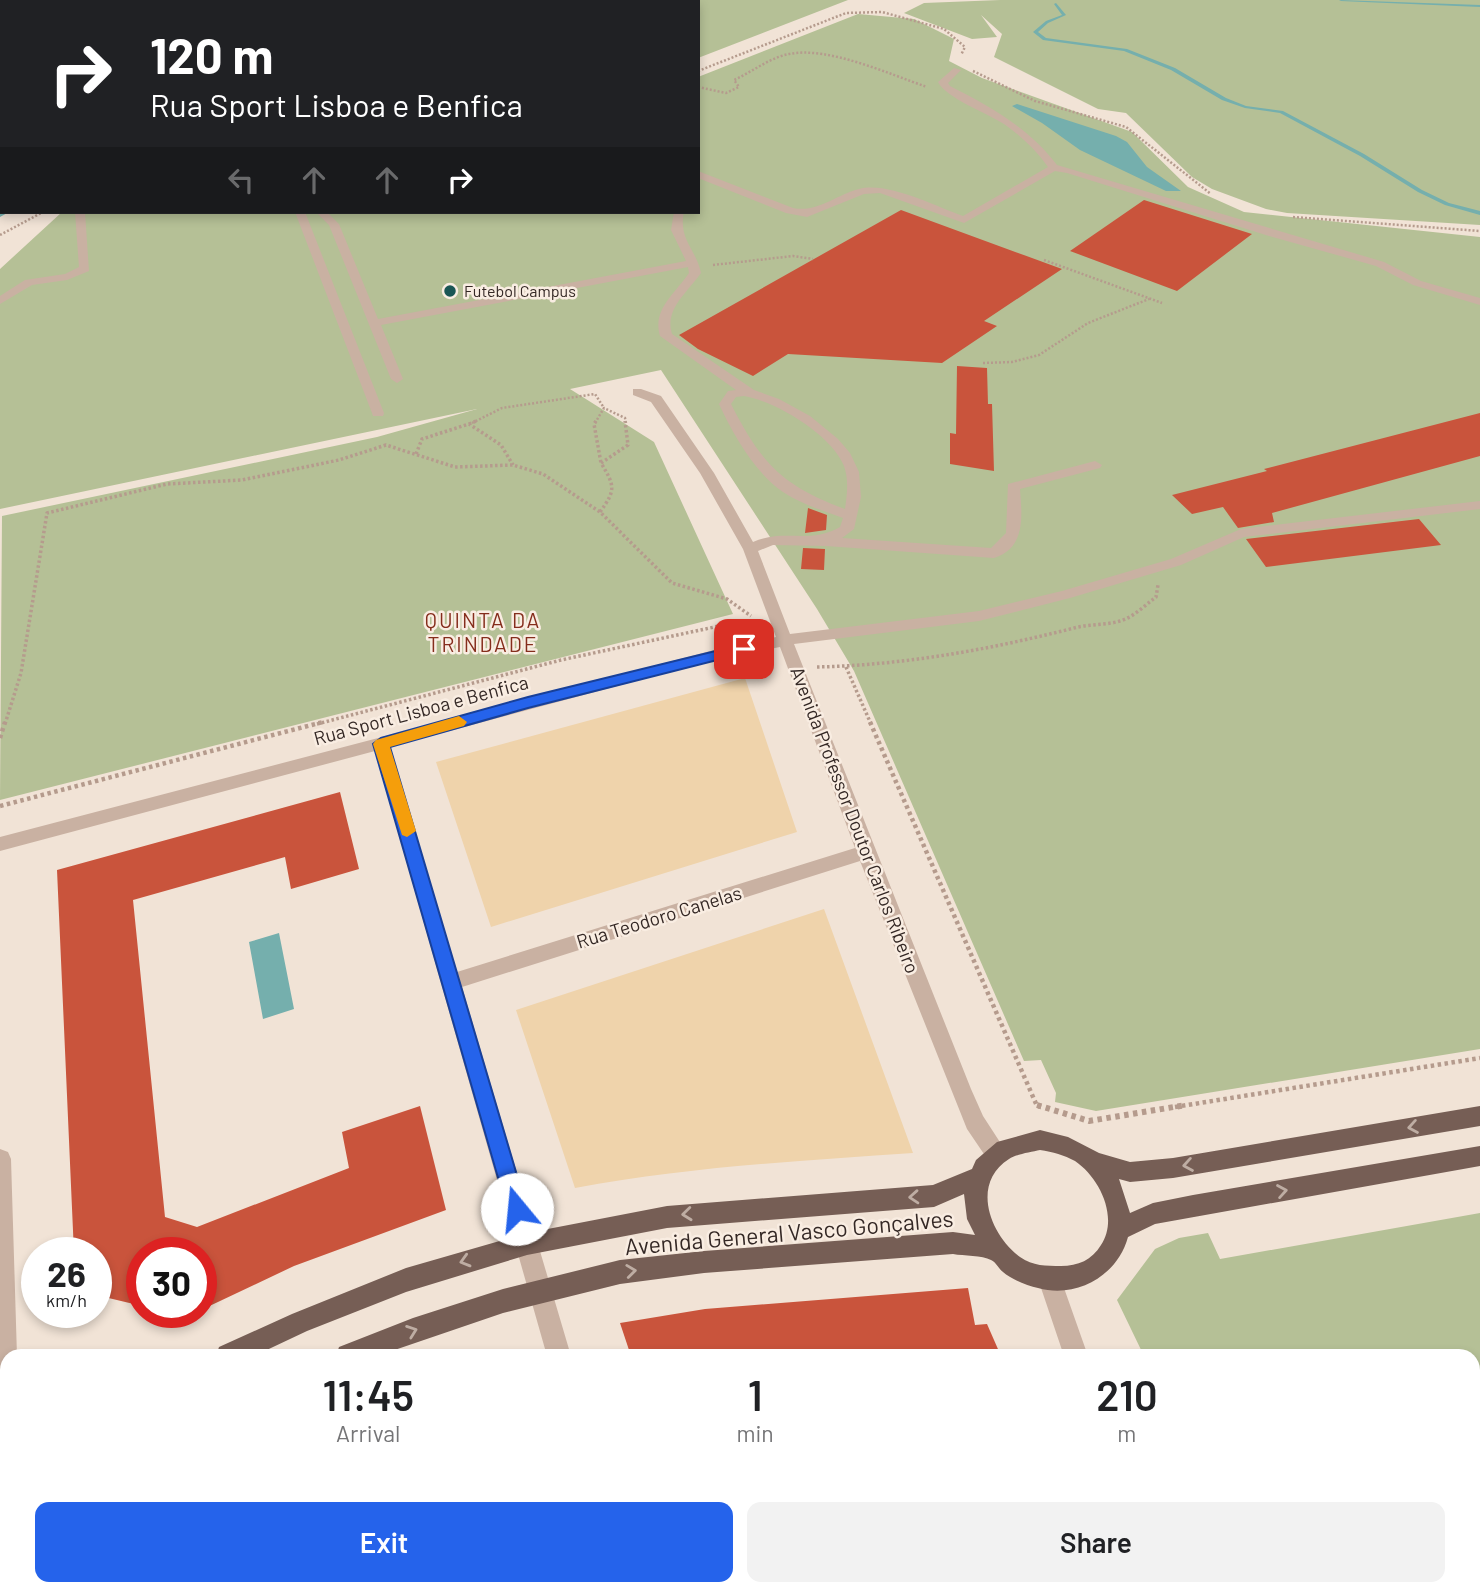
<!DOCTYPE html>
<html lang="en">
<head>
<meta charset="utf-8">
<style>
	body { margin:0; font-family:Barlow,sans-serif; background:#f2f2f2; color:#202124; height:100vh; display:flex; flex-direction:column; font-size:26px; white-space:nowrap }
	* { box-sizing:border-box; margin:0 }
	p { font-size:23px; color:#757577 }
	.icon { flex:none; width:38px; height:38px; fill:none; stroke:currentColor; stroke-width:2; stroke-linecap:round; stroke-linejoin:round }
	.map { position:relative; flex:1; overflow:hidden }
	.drawer { position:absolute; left:0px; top:1349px; width:1480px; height:247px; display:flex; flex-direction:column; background:#fff; border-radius:21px 21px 0 0; box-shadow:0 4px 10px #0003 }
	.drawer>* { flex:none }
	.banner { position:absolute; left:0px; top:0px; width:700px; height:214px; box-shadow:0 4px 10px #0003; background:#202124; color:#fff; overflow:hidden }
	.speed { position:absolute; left:21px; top:1237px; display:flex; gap:14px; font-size:35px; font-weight:700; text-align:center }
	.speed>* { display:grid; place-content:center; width:91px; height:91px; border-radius:50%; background:#fff; box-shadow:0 4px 10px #0003; line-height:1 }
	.speed small { font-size:18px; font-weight:400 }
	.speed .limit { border:10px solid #d22; background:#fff; color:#111 }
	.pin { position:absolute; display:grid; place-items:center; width:60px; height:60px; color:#fff; margin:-30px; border-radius:14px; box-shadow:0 4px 10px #0006 }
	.me { position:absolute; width:77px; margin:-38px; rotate:343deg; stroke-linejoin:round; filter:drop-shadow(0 0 5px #0008) }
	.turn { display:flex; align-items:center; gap:24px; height:147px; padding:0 35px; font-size:32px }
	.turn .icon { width:91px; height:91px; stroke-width:2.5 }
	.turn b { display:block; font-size:49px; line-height:60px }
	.lanes { display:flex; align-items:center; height:66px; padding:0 35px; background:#0003; justify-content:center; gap:35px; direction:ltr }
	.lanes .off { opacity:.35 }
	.eta { display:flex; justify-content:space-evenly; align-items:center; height:119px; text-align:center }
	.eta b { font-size:42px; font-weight:600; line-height:49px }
	.cta { display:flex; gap:14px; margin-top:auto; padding:14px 35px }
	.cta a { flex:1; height:80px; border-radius:14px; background:#2563eb; color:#fff; font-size:28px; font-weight:600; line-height:80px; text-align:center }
	.cta a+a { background:#f2f2f2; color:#202124 }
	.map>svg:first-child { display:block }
</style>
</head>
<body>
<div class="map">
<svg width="1480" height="1595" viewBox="0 0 1480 1595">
	<rect width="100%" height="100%" fill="#f1e3d6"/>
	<path fill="#b5c096" d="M406 0H848L698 58V2H403Z
		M1000 0H1480V225L1287 213 1266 209 1212 189 1192 177 1126 113 1098 109 994 57 1002 34 981 15 997 37 972 39 904 13 924 3Z
		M858 14 914 19 954 39 949 61 982 78 1132 132 1188 187 1244 212 1480 237V1049L1096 1111 1055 1102 1056 1093 1041 1060 1024 1061 854 671 817 609 661 370 570 389 654 442 733 614 0 800 2 516 377 437 477 409 0 509V269L62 212H698V77Z
		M1480 1213V1595H1272L1268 1589H1474V1356H1144L1117 1300 1155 1249 1179 1238 1208 1233 1220 1259Z
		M837 1589H1060L1048 1595H839Z"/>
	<path fill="#efd3ab" d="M745 678 797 832 491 927 436 762Z
		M824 909 913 1153C800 1161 687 1167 575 1188L516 1010Z
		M194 1589H549L550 1595H192Z"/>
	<path fill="#75afad" d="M0 0H271L279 2H2V212H9L0 217Z
		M1017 104 1116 136 1127 142 1147 167 1181 191H1166L1080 150 1042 123 1012 106Z
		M279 933 294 1009 263 1019 249 942Z"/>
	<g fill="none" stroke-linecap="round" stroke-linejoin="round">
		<path fill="#75afad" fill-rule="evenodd" d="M1339 0 1480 5V7L1341 1Z
			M1056 3 1066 15 1048 23 1038 32 1046 38 1127 49 1175 68 1226 98 1246 106 1283 111 1364 154 1422 190 1449 203 1480 211V215L1445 205 1418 192 1360 156 1280 113 1245 108 1222 100 1171 70 1124 51 1043 40 1033 32 1046 21 1062 15 1054 4Z"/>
	</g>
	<path fill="#c9543c" d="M1144 200 1252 234 1177 291 1070 251Z
		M901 210 1062 269 984 321 997 326 942 363 788 354 753 376 698 349 679 335Z
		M957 366 987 368 988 404H992L994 471 950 464V433L956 434Z
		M1480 413V456L1272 513 1274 522 1238 528 1223 507 1192 514 1172 495 1267 471 1264 469Z
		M808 508 827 515 826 530 805 533Z
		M1419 519 1441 545 1266 567 1246 539Z
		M803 548 825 549 824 570 801 569Z
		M340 792 359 869 291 889 285 857 133 900 165 1217 197 1227 349 1168 342 1132 420 1106 446 1210 294 1266 201 1310V1253H142V1306L96 1295V1253H74L57 870Z
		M968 1288 975 1325 987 1324 1001 1356H631L620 1323 705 1309Z"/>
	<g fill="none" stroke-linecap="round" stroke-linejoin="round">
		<path stroke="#b59b8d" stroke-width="2.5" stroke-dasharray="2 2" stroke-linecap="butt" d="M389 2 391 0
			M698 71 846 13 882 12 944 29 965 47 961 55
			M973 71 1035 101 1126 127 1211 194
			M698 87 726 93 739 87 734 80C752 72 769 58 789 54 828 46 889 74 927 87
			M1293 217 1480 231
			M0 235 43 212
			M1044 260 1162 303
			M713 265 793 256 813 259
			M983 363 1012 362 1039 355 1088 323 1149 299
			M472 423 502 408 595 394 604 408
			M595 423 604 408 625 418 626 423"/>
		<path stroke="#b59b8d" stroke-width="3.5" stroke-dasharray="2.5 2.5" stroke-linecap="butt" d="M596 421 594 424 601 463
			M469 424 476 421
			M416 454 422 439 469 424 501 445 513 465
			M601 463 628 445 625 421
			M600 512C616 490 615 486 601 463
			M817 667C906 665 992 649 1078 627 1092 624 1107 625 1120 621 1134 617 1145 605 1156 597L1158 585
			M846 667 871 724
			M5 724 21 673 47 513 167 484 242 480 339 460 386 445 455 467 513 465 543 474 600 512 672 583 727 599 751 616
			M317 724 561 660 733 623 737 631"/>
		<path stroke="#b59b8d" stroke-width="4.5" stroke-dasharray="3.5 3.5" stroke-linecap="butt" d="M870 722 1037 1106 1041 1107
			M0 738 5 722
			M0 806 323 722
			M1175 1107 1480 1058"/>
		<path stroke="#b59b8d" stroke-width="6" stroke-dasharray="4.5 4.5" stroke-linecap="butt" d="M1037 1105 1089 1121 1186 1105"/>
		<path fill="#c9b1a2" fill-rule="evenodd" d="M954 68 961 70 948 83 950 86C991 107 1029 128 1057 165L1384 262 1421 281 1480 298V305L1413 285 1376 266 1269 236 1067 173 1055 171 964 223 880 193 864 194 807 217 786 213 698 178V171L793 208C817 213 836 195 859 189 887 181 935 206 963 216L1048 167C1036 150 1021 136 1004 124 987 113 946 98 938 82Z
			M75 212H85L89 271 67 280 32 285 0 304V296L25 280 65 274 79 267Z
			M295 212H305L384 413 383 416H373L372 413Z
			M316 212H327L339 224 378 319 686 261 671 230 674 212H684C678 239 696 249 701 273 688 292 664 309 672 334L754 390 779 399 810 416 838 439 850 453 859 472 861 497 854 529 842 538 991 548 1006 533 1008 484 1095 461 1102 465 1100 468 1020 489C1022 516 1026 548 994 558L826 546 773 545 758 551 790 634 979 611 1062 591 1171 559 1241 529 1480 501V509L1244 537 1181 565 1070 598 979 621 794 644 971 1089 983 1116 1007 1153 1004 1160 996 1163 988 1160 967 1129 860 861 462 987 571 1356H547L375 751 0 851V837L718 649 776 637 743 549 700 473 651 402 633 395V389H641L661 396 714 473 753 542C786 528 808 545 840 527L843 518C822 510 801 504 783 492 754 472 733 434 719 404L728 391 736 390 660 336C652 309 675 294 689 273L688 267 381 325 403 379 397 383 391 379 329 225ZM744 396C776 401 832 435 844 466 849 480 847 495 845 509 782 486 761 463 731 404L736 397ZM780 647 855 848 457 972 390 747 718 659Z
			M0 1149 8 1152 11 1159 17 1356H7L6 1405 0 1403Z
			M1050 1267 1058 1271 1088 1356H1064L1038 1279 1042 1271Z
			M614 1589H640L642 1595H616Z
			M1177 1589H1204L1206 1595H1179Z"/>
		<path fill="#765e55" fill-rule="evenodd" d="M1480 1106V1126L1173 1178 1130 1182 1119 1179 1130 1213 1153 1203 1193 1195 1480 1146V1166L1155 1224 1128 1237C1118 1275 1077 1299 1038 1288 1027 1286 1011 1279 1003 1272 999 1269 996 1262 991 1260 982 1255 964 1256 953 1254L704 1273 620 1284 503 1313 377 1356H336L339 1347 413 1318 503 1289 620 1260 704 1251 953 1232 975 1235 967 1219 964 1194 934 1207 667 1228 527 1255 406 1292 307 1331 254 1356H216L219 1347 292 1314 406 1268 527 1233 667 1206 933 1185 972 1169 976 1160 997 1142 1040 1130 1068 1137 1099 1153 1130 1162 1173 1158ZM1040 1150C1053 1152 1064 1155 1075 1161 1100 1178 1119 1218 1101 1245 1092 1260 1078 1266 1061 1266 1046 1266 1033 1266 1020 1257 989 1234 971 1183 1009 1159 1017 1154 1031 1152 1040 1150Z
			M7 1381V1405L0 1407V1383Z
			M83 1589H111L109 1595H81Z"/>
	</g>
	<defs><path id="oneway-chevron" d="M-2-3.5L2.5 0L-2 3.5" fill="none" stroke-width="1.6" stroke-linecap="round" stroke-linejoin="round" transform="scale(1.75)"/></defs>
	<g stroke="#beada3">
		<use href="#oneway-chevron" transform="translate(1413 1127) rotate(170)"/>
		<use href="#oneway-chevron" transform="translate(1188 1165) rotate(170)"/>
		<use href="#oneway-chevron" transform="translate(1282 1191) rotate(-10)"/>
		<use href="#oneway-chevron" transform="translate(914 1197) rotate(176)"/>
		<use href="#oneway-chevron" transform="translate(687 1214) rotate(174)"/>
		<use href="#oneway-chevron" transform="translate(465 1261) rotate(164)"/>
		<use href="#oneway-chevron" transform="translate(631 1271) rotate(-7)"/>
		<use href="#oneway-chevron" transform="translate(412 1331) rotate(-20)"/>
	</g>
	<path fill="#2563eb" stroke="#184099" stroke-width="2" d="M744 644 749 645V652L528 708 390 747 527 1209 524 1216 517 1219 509 1216 373 744 381 738 528 697Z"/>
	<path fill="#f59e0b" d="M459 716 467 722 464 726 390 747 416 831 407 837 402 835 373 744 376 740Z"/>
	<circle fill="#1a5655" stroke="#f9ede2" stroke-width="2.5" cx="450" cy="291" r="7"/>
	<g text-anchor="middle" stroke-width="5" stroke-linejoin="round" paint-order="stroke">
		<g font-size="16" fill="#342825" stroke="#f9ede2" text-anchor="start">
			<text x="464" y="297">Futebol Campus</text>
		</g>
		<g font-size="19" fill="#342825" stroke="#f9ede2">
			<text transform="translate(421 710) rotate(-15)" y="7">Rua Sport Lisboa e Benfica</text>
			<text transform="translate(855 820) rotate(69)" y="7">Avenida Professor Doutor Carlos Ribeiro</text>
			<text transform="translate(659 917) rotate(-17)" y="7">Rua Teodoro Canelas</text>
		</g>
		<g font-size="21" letter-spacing="2" fill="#852d1c" stroke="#f9ede2">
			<text x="483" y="628">QUINTA DA<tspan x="483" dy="24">TRINDADE</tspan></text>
		</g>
		<g font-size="23" fill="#342825" stroke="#f9ede2">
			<text transform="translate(789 1233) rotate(-5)" y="8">Avenida General Vasco Gonçalves</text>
		</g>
	</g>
</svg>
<div class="speed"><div>26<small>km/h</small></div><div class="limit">30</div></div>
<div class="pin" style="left:744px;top:649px;background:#d93025"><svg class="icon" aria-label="arrive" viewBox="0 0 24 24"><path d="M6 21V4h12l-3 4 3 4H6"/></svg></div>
<svg class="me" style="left:517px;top:1209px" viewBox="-20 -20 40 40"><circle r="19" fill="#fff"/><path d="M0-13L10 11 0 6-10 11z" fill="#2563eb"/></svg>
<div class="banner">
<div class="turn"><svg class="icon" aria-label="right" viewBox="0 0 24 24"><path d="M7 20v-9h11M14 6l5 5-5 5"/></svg><div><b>120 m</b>Rua Sport Lisboa e Benfica</div></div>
<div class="lanes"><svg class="icon off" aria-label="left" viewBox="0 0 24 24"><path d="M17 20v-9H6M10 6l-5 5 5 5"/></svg><svg class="icon off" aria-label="ahead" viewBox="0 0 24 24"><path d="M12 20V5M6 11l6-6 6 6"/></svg><svg class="icon off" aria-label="ahead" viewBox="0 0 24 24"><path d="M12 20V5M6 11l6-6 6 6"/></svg><svg class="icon" aria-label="right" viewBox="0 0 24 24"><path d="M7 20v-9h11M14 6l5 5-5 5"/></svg></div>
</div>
<section class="drawer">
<div class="eta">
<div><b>11:45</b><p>Arrival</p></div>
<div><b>1</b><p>min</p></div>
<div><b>210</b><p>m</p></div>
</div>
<div class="cta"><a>Exit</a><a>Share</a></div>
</section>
</div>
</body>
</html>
